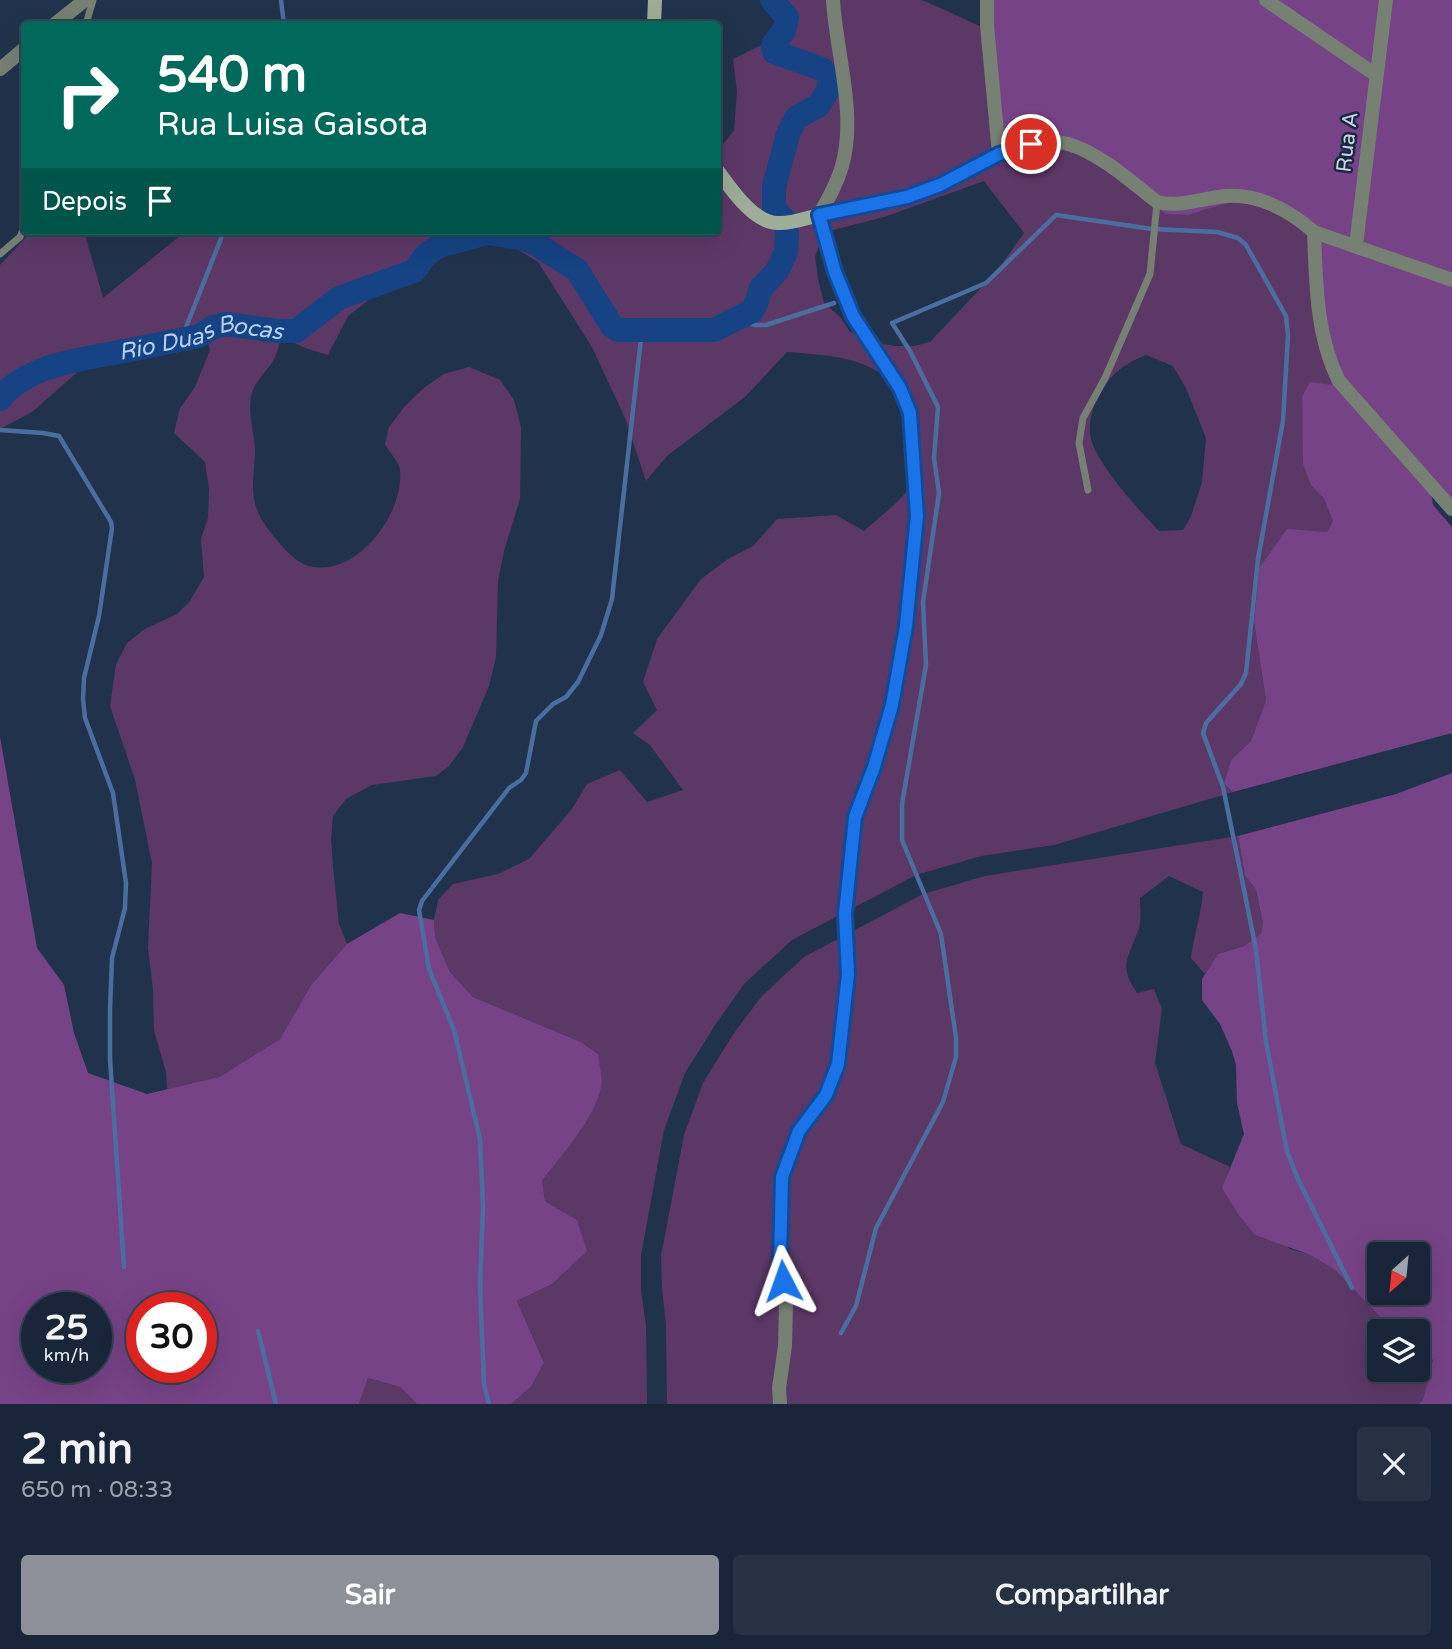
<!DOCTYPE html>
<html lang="pt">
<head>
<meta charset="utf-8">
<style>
	body { margin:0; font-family:"Varela Round",sans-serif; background:#263244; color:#f1f3f6; height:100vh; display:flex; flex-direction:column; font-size:26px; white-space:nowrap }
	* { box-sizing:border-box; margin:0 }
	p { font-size:23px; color:#9fa5ae }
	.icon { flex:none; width:38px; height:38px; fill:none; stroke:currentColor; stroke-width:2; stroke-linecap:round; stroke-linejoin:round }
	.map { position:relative; height:1404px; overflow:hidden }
	.side { display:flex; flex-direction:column; background:#192639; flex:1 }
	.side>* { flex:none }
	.hud { position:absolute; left:21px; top:21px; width:700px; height:214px; border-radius:7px; box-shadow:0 7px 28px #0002,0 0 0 2px #374353; background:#00695c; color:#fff; overflow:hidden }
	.needle { width:46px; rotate:207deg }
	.buttons { position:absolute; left:1367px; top:1242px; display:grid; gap:14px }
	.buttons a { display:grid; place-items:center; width:63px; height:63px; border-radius:7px; background:#192639; box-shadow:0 7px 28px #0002,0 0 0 2px #374353; font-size:35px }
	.speed { position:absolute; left:21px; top:1292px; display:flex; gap:14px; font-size:35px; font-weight:700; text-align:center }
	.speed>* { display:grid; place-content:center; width:91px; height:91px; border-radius:50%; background:#192639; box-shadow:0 7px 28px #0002,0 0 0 2px #374353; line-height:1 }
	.speed small { font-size:18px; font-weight:400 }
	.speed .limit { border:10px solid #d22; background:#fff; color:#111 }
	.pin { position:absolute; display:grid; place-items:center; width:60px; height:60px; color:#fff; margin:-30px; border:4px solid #fff; border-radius:50%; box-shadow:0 2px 7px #0007 }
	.me { position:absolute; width:77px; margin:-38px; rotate:356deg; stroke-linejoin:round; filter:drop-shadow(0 0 5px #0008) }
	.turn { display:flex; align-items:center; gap:24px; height:147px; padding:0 21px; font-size:32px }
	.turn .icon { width:91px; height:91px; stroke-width:2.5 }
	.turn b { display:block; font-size:49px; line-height:60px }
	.then { display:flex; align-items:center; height:66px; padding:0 21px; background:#0003; gap:14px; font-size:26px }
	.round { display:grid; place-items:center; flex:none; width:74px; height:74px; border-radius:7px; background:#263244 }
	.overview { display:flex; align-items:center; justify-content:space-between; height:119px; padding:0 21px }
	h1 { font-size:42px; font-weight:700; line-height:52px }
	.primary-button { display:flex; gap:14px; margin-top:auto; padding:14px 21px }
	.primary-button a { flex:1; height:80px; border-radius:7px; background:#8c9099; color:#fff; font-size:28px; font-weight:700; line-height:80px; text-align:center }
	.primary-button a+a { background:#263244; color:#f1f3f6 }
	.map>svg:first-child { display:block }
</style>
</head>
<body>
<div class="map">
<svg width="1452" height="1404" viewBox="0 0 1452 1404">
	<rect width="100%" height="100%" fill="#21334c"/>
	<path fill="#5c3867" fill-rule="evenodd" d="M772 0H921L927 2 984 28 1040 152 1068 148 1220 205 1248 200 1306 224 1333 386 1302 397 1303 430 1311 485 1324 499 1333 521 1327 532 1287 530 1259 568 1254 622 1266 700 1251 741 1231 760 1224 784 1233 792 1054 845 981 856 916 875 792 940 745 983 717 1022 685 1073 664 1130 641 1255V1290L646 1326 647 1404H511L531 1387 544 1363 517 1301 552 1284 577 1220 545 1201 542 1181 585 1122 593 1106 598 1054 581 1042 473 997 450 972 435 937 434 920 438 900 453 884 498 874 529 859 572 809 587 784 620 770 647 802 683 790 650 745 633 733 657 710 643 682 657 639 701 579 728 559 753 546 777 519 836 515 864 531C882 514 909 497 918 472 924 455 920 437 913 420 908 410 904 395 897 387 869 356 825 355 787 352L746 396 667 456 646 481 625 418 592 347 538 262 488 231 413 266 348 316 328 355 305 348 280 336C279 344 278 354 273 361 266 373 253 382 251 397 248 416 254 432 255 450 255 465 251 483 254 498 256 514 266 527 276 539 286 551 298 565 314 567 359 574 404 513 400 471 400 463 389 452 385 444L389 427 405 406 425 387 444 374 469 367 500 380 514 400 521 427 520 499 504 551 498 581 496 657 489 686 463 747 449 766 436 776 372 785 346 799 333 816 331 839 333 867 339 924 347 944 311 985 280 1039 219 1077 167 1090 166 1072 154 1030 153 990 148 948 152 863 135 780 110 706 116 664 127 643 145 629 177 614 190 601 204 577 201 539 208 518 209 489 205 462 174 433 180 408 195 387 210 350 204 325 199 324 97 355 32 412 0 429V265L32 231H84L103 298 186 231H718V151L734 130 737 91 733 59 782 35 783 6ZM984 181 1024 233 997 271 930 342 914 346H895L872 342 850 332 840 317 824 303 818 279 815 256 833 212 829 231 884 217ZM1146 355 1173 366 1186 388 1206 438 1202 482 1191 516 1183 530 1159 531C1140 511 1093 461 1090 434 1089 421 1092 409 1098 397 1111 374 1122 365 1146 355Z
		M1238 836 1245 875 1256 890 1263 923 1261 934 1244 946 1218 954 1205 974 1191 958C1194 935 1201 915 1203 892L1169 876 1140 898C1140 908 1142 922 1138 931 1128 959 1118 965 1137 993L1154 989 1162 1009 1155 1063 1181 1144 1230 1167 1223 1188 1290 1249 1308 1254 1334 1269 1386 1323 1397 1332H1379V1370H1418V1348L1433 1360 1423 1399 1418 1404H667L666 1325 662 1289 661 1256 684 1135 703 1083 734 1033 761 997 804 957 923 894 985 876Z
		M368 1378 400 1387 417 1404H359Z"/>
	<path fill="#774387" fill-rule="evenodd" d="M983 0H1452V502L1429 481 1433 505 1452 527V733L1233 792 1224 784 1231 760 1251 741 1266 700 1254 622 1259 568 1287 529 1327 532 1333 521 1324 499 1311 485 1303 464 1302 397 1310 382 1332 385 1306 224 1248 200 1220 205 1188 215 1166 214 1099 165 1068 148 1003 154Z
		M0 737 37 948 64 985 74 1033 88 1073 147 1094 219 1077 280 1039 311 985 347 944 400 913 434 920 435 937 450 972 473 997 581 1042 598 1054C599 1064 603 1078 601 1087 595 1119 561 1155 542 1181L545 1201 577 1220 587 1251 552 1284 517 1301 544 1363 531 1387 511 1404H417L400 1387 368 1378 359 1404H0ZM96 1307V1367H37V1307ZM142 1307H201V1367H142Z
		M1452 773V1404H1418L1423 1399 1433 1360 1418 1348V1332H1397L1386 1323 1334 1269 1308 1254 1255 1235 1238 1214 1222 1188 1244 1134 1237 1103 1236 1065 1232 1051 1220 1024 1202 1000V979L1218 954 1244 946 1261 934 1263 923 1256 890 1245 875 1238 836 1396 794ZM1379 1255H1418V1293H1379Z"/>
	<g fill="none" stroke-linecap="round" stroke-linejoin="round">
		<path stroke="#4b6ea0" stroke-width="4.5" d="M281 0 284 24
			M739 318 755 325H766L834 303
			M181 340 224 231
			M0 430 43 433 59 436 111 522 112 528 99 616 84 678 83 699 85 718 113 793 126 883 125 908 112 958 110 1010V1059L124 1267
			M258 1331 276 1404
			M841 1333 856 1306 876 1228 943 1102 956 1057V1038L941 934 902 840V804L926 665 923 602 939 493 934 458 938 407 910 351 892 323 986 283 1056 215 1152 229 1217 232 1238 238 1246 245 1286 316 1288 335 1283 421 1258 559 1246 673 1241 684 1206 723 1203 733 1223 787 1238 860 1256 950 1266 1042 1287 1151 1297 1177 1352 1288
			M489 1404 484 1384 480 1286 483 1207 480 1139 454 1030 429 969 419 910 422 901 509 788 521 780 526 773 536 721 553 704 566 697 578 682 601 635 612 599 642 329"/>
		<path stroke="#154384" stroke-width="24" id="s1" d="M0 399C28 362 93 358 135 349 156 345 178 340 199 336L213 327 226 324 278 331H296L339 298 414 271 426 255 439 246 488 233 525 239 536 244 577 270 612 326 617 330H714L752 311 756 304 761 288 777 271 786 252 787 233 784 219 774 209V187L788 134 796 118 819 105 829 88 830 77 822 69 774 52 773 45 784 31 787 17 772 0"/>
		<path stroke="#768073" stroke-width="7" d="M86 24 93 0
			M0 254 20 237 24 227
			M1088 490 1079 443 1083 418 1105 378 1150 274 1157 203"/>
		<path stroke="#768073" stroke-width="14" d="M987 0V25L999 154
			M1266 0 1376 75
			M55 24 85 0
			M0 69 24 49
			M819 215C848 209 879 205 908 196 956 182 1018 129 1068 144 1098 152 1133 183 1157 202 1179 207 1197 200 1218 197 1254 191 1288 209 1314 232 1316 282 1316 336 1339 381L1452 509
			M819 215C828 199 837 184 842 166 857 115 836 52 833 0
			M1314 232 1452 280
			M1356 245 1386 0
			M780 1404 779 1388 785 1346 786 1303 780 1259 782 1176 799 1131 826 1095 838 1064 848 974 845 914 855 817 874 767 892 705 906 626 917 516 910 413 900 388 853 316 835 272 819 215"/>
		<path stroke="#9dad98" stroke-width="14" d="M654 24 655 0
			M718 171C731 189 755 225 780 223 793 223 806 218 819 215"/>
	</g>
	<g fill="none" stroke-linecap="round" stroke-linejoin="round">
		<g stroke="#114b97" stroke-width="18">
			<path id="route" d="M783 1281 780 1259 782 1177 799 1131 826 1095 838 1064 848 974 845 914 855 817 874 767 892 705 906 626 917 516 910 413 900 388 853 316 835 272 819 215 907 197 940 185 999 154 1031 144"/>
		</g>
		<use href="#route" stroke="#1a73e8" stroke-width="12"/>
	</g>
	<g text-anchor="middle" stroke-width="5" stroke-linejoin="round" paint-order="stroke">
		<g font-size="21" fill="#c8d3e3" stroke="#182841">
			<text transform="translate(1347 142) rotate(-83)" y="7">Rua A</text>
		</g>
		<g font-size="23" font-style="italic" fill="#b7d1f7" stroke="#182841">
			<text dy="8" stroke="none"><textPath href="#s1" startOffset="215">Rio Duas Bocas</textPath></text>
		</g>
	</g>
</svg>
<div class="buttons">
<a><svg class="needle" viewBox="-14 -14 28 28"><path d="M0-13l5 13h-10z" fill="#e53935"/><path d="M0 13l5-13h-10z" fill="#9fa5ae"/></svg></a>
<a><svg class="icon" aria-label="layers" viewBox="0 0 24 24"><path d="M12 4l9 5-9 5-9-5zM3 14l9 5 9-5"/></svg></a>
</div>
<div class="speed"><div>25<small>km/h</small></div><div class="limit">30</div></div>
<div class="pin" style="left:1031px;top:144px;background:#d93025"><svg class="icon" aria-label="arrive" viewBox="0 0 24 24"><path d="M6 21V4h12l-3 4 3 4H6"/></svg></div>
<svg class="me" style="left:783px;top:1281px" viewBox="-20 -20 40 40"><path d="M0-17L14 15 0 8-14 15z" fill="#1a73e8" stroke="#fff" stroke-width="4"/></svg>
<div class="hud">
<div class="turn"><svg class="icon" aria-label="right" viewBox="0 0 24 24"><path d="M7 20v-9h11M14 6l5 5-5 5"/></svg><div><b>540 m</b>Rua Luisa Gaisota</div></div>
<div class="then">Depois<svg class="icon" aria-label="arrive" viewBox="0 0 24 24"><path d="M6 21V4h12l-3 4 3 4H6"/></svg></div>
</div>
</div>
<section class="side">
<div class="overview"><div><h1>2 min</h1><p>650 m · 08:33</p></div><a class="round"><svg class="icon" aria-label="close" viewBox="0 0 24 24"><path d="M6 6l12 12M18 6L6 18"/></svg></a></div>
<div class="primary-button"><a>Sair</a><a>Compartilhar</a></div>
</section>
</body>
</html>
